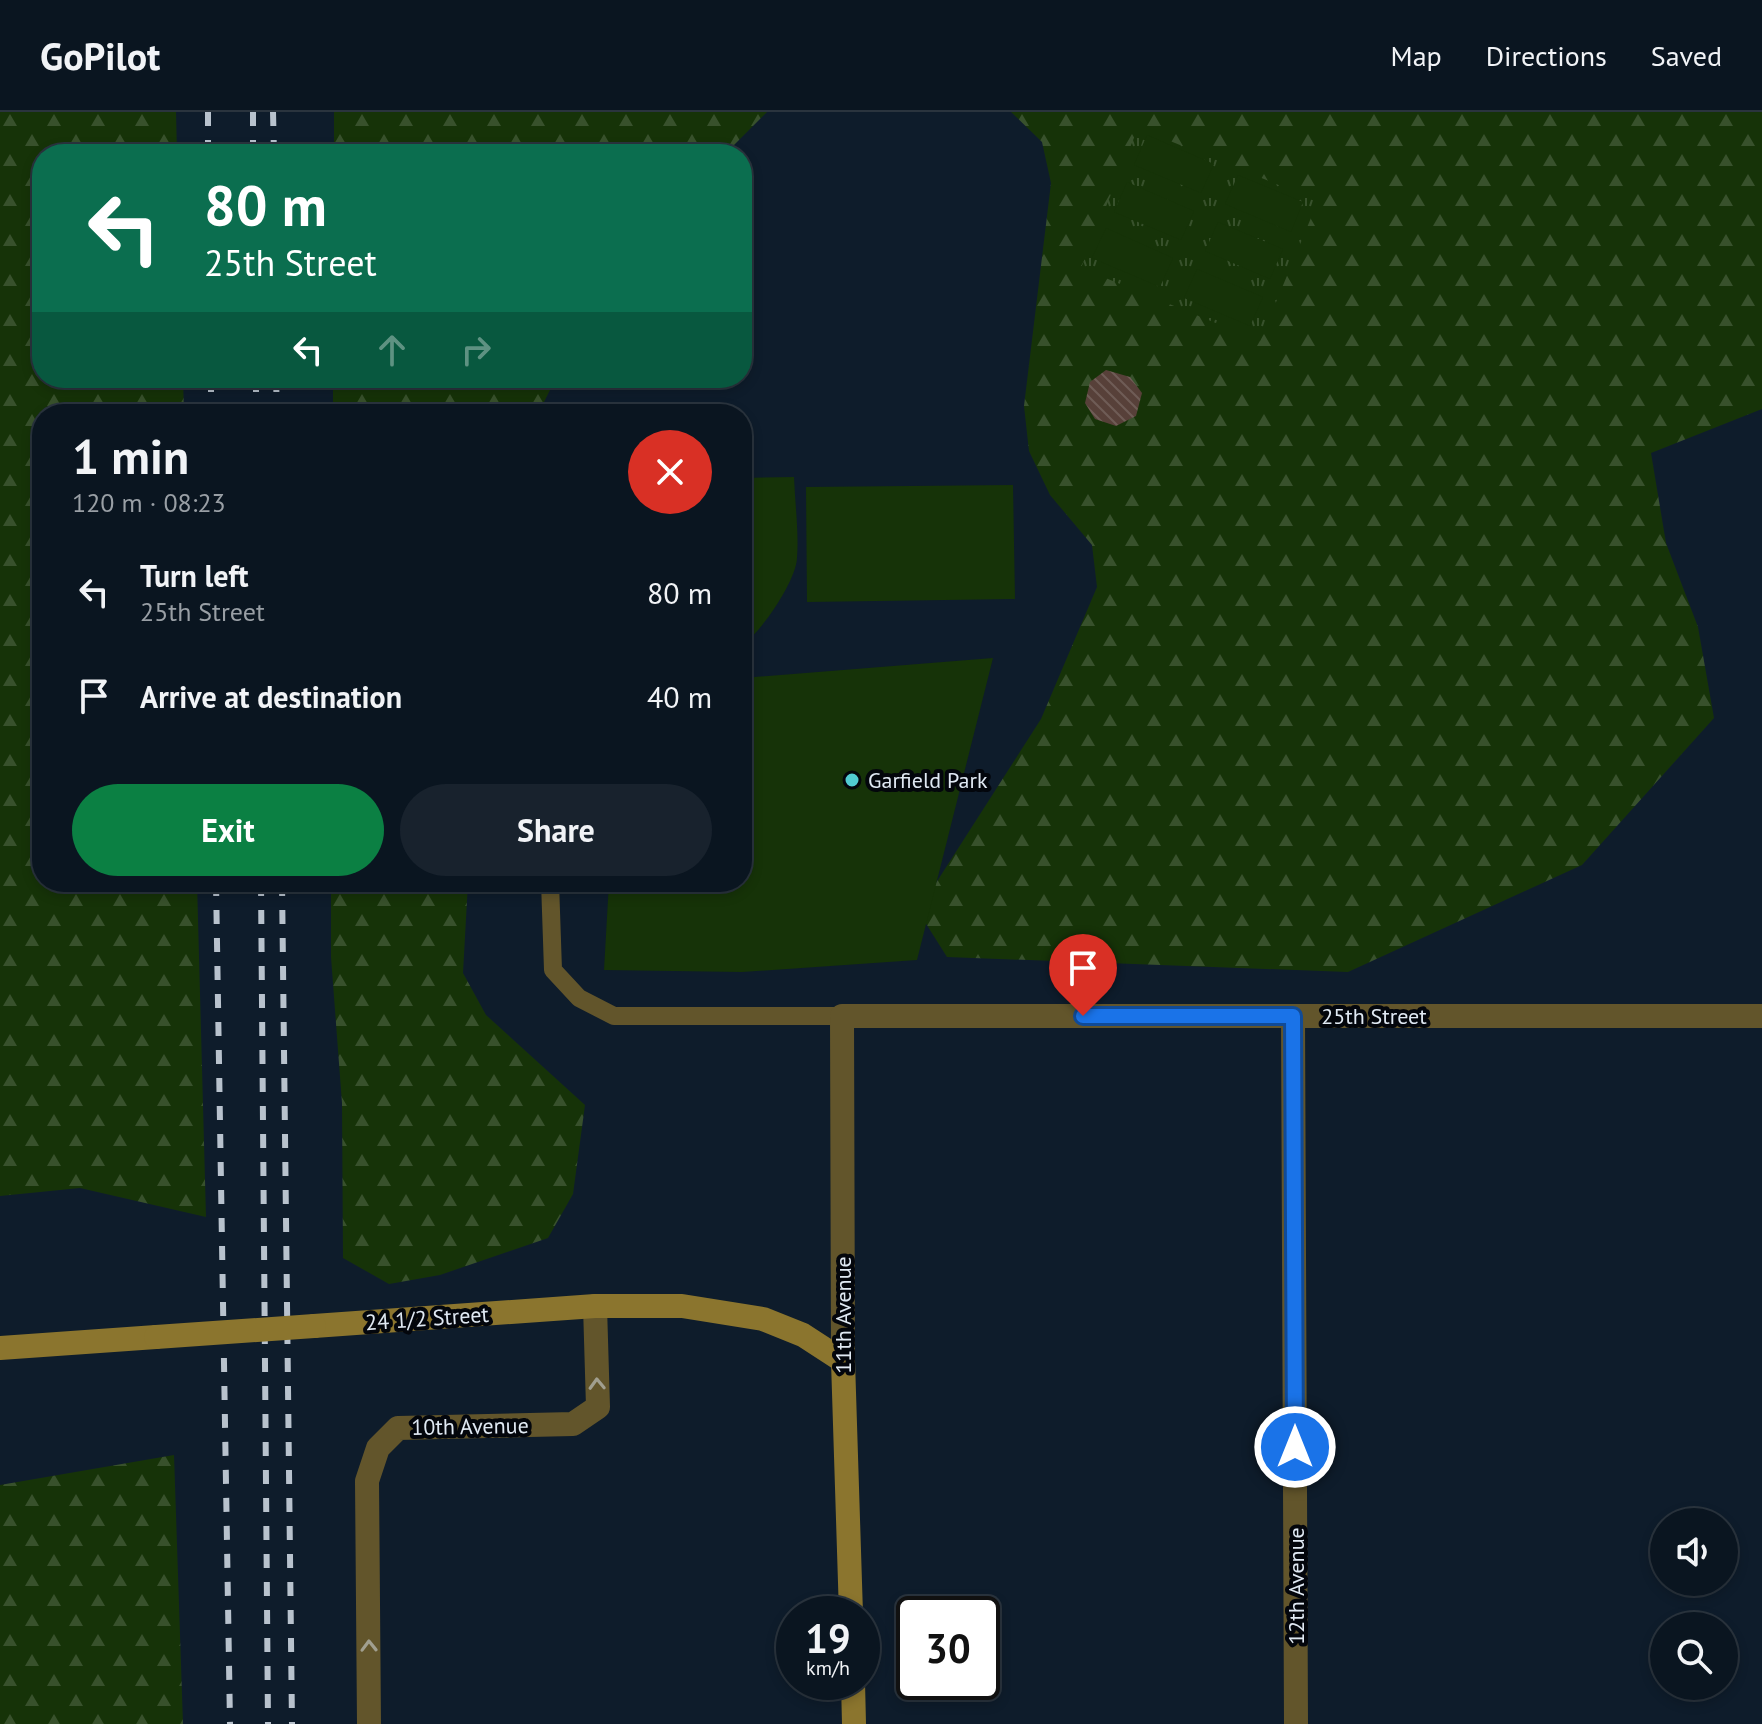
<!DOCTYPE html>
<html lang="en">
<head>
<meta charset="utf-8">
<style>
	body { margin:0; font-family:"PT Sans",sans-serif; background:#18222d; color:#f1f3f6; height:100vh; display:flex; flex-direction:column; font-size:30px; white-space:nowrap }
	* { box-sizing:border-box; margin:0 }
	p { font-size:26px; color:#999fa5 }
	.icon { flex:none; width:44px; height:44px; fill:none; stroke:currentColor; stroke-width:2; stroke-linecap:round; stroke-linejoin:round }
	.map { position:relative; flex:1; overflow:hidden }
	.details { position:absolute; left:32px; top:292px; width:720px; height:488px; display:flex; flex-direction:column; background:#0a1520; border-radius:32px; box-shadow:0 4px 12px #0003,0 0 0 2px #2a343e }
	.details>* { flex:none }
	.top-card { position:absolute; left:32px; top:32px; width:720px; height:244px; border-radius:32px; box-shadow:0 4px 12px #0003,0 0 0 2px #2a343e; background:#0b6e4f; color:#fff; overflow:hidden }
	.tools { position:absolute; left:1650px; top:1396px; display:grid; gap:16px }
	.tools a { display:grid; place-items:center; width:88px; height:88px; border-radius:50%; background:#0a1520; box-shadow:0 4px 12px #0003,0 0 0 2px #2a343e; font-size:40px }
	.speed { position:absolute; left:776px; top:1484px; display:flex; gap:16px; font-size:40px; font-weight:700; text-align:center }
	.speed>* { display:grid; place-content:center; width:104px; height:104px; border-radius:50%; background:#0a1520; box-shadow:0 4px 12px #0003,0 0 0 2px #2a343e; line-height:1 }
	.speed small { font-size:20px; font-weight:400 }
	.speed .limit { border:4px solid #111; border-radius:12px; background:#fff; color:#111 }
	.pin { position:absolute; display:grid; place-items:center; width:68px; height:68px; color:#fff; margin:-82px -34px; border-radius:50% 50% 50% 0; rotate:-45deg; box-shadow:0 0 8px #0007 }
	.pin .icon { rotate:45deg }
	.me { position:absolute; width:88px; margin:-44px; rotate:0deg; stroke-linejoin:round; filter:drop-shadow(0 0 6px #0008) }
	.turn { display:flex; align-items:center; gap:28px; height:168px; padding:0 40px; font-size:36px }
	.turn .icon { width:104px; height:104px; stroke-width:2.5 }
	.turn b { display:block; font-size:56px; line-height:68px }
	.lanes { display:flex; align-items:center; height:76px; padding:0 40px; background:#0003; justify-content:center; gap:40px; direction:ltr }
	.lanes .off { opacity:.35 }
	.round { display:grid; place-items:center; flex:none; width:84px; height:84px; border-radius:42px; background:#18222d }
	.summary { display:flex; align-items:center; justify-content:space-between; height:136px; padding:0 40px }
	h1 { font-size:48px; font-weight:800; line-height:60px }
	.action { display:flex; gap:16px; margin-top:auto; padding:16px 40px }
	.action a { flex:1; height:92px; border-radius:48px; background:#0b8043; color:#fff; font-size:32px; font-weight:800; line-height:92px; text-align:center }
	.action a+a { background:#18222d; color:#f1f3f6 }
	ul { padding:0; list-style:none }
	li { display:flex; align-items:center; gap:24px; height:104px; padding:0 40px }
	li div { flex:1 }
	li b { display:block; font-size:30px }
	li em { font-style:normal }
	header { display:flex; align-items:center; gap:48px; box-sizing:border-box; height:112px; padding:0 40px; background:#0a1520; border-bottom:2px solid #2a343e }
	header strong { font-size:38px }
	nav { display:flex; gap:44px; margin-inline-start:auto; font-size:28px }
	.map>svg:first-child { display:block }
</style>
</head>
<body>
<header>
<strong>GoPilot</strong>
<nav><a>Map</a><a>Directions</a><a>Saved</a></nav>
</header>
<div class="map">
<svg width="1762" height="1612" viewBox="0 0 1762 1612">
	<defs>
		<pattern id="forest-firs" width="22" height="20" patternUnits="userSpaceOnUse" patternTransform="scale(2)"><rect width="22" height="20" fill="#163308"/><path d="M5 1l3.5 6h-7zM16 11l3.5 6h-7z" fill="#38512c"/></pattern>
		<pattern id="park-tufts" width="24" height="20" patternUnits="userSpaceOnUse" patternTransform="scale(2)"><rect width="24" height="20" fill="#163308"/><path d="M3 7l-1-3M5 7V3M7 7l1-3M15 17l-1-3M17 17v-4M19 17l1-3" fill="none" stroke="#38512c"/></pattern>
		<pattern id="building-back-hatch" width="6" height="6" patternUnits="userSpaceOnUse" patternTransform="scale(2)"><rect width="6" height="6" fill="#574039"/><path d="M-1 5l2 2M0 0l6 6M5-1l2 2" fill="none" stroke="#6f5c56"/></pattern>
	</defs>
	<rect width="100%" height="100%" fill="#0e1c2b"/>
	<path fill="url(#forest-firs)" d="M0 0H176L177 42H42V266H183L184 302H42V770H197L206 1105 80 1076 0 1084Z
		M334 0H767L725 42H334Z
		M1011 0H1762V297L1651 341 1666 431 1698 515 1714 606 1582 753 1348 860 947 845 918 799 1041 607 1097 475 1092 433 1050 383 1029 339 1024 294 1051 71 1042 30Z
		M333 266H556L538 302H333Z
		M331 770H468L463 861 486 903 585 993 573 1082 548 1126 440 1163 389 1172 343 1146 342 991 331 845Z
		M174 1343 183 1612H0V1373Z"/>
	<path fill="url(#park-tufts)" d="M1138 16 1318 89 1260 229 1081 156Z"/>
	<path fill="#163308" d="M1147 23 1214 52 1201 81 1134 53Z
		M1238 63 1303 90 1291 120 1225 92Z
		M1127 70 1194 99 1181 128 1114 100Z
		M1218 110 1283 137 1270 167 1205 139Z
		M1106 116 1173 146 1160 175 1092 146Z
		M1197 157 1263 185 1250 214 1184 186Z
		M794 365C795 392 799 420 797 446 796 469 761 521 742 533V366Z
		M1013 373 1015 487 807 490 806 375Z
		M993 546 917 848 742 860 604 858 609 770H742V566Z"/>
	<path fill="url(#building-back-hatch)" d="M1106 258 1130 265 1142 281 1136 304 1116 314 1095 307 1085 291 1090 270Z"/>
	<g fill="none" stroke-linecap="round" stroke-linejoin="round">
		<path stroke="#62552b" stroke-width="18" d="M550 770 553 858 579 886 614 904H842"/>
		<path stroke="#62552b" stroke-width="24" d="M1293 904 1296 1612
			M843 1249 842 904H1762
			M369 1612 367 1369 378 1336 398 1316 573 1312 598 1295 595 1194"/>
		<path stroke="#8b752e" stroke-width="24" d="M314 1214 595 1194H682L763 1207 803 1223 843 1249 851 1502
			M0 1236 156 1225
			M853 1570 854 1612"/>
		<path stroke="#b8c2cd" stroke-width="6" stroke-dasharray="14 14" stroke-linecap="butt" d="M208 0V42
			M253 0V42
			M273 0 274 42
			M211 266V302
			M256 266V302
			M276 266 277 302
			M216 770 230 1612
			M261 770 268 1612
			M282 770 292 1612"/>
		<path stroke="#8b752e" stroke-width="24" d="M156 1225 314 1214"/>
	</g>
	<defs><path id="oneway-chevron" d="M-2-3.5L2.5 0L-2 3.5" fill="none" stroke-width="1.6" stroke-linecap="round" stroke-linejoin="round" transform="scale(2)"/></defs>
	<g stroke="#a19f8f">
		<use href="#oneway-chevron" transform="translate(597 1272) rotate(-92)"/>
		<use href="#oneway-chevron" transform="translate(369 1534) rotate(-91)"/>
	</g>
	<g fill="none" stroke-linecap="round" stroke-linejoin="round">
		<g stroke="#114b97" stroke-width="20">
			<path id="route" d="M1083 904H1293L1295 1335"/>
		</g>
		<use href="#route" stroke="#1a73e8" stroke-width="14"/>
	</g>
	<circle fill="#51ccd2" stroke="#03060c" stroke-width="3" cx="852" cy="668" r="8"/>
	<g text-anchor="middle" stroke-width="8" stroke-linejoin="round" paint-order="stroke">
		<g font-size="22" fill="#e0e9f3" stroke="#03060c" text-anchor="start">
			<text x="868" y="676">Garfield Park</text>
		</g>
		<g font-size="22" fill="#e0e9f3" stroke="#03060c">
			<text x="1374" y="912">25th Street</text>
			<text transform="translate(843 1203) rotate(-90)" y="8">11th Avenue</text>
			<text transform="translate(427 1206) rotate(-4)" y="8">24 1/2 Street</text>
			<text transform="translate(470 1314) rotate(-1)" y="8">10th Avenue</text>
			<text transform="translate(1296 1474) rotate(-90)" y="8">12th Avenue</text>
		</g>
	</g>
</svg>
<div class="tools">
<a><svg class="icon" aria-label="sound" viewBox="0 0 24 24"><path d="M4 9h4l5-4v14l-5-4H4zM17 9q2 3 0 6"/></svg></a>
<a><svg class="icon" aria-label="search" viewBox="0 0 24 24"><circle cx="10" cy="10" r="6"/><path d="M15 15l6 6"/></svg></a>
</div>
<div class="speed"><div>19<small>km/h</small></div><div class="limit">30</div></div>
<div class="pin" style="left:1083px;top:904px;background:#d93025"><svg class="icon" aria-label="arrive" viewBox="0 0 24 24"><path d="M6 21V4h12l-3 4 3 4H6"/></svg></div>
<svg class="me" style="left:1295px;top:1335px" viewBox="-20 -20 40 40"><circle r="17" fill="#1a73e8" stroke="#fff" stroke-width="3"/><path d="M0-11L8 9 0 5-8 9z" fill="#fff"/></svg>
<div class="top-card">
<div class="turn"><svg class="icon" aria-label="left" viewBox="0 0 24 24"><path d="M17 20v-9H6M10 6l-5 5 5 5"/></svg><div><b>80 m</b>25th Street</div></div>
<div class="lanes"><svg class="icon" aria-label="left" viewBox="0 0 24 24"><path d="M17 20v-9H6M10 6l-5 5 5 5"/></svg><svg class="icon off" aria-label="ahead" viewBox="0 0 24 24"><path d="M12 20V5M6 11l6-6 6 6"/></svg><svg class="icon off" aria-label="right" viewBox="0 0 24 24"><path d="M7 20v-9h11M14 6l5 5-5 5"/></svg></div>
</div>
<section class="details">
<div class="summary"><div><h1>1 min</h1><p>120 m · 08:23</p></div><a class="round" style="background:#d93025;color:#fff"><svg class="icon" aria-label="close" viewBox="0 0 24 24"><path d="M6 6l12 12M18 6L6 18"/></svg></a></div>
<ul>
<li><svg class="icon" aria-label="left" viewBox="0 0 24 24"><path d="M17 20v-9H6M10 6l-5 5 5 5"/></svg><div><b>Turn left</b><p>25th Street</p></div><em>80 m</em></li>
<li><svg class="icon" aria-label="arrive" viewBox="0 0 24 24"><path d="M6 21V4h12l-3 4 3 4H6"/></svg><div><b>Arrive at destination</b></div><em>40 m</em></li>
</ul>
<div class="action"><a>Exit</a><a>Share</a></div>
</section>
</div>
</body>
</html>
